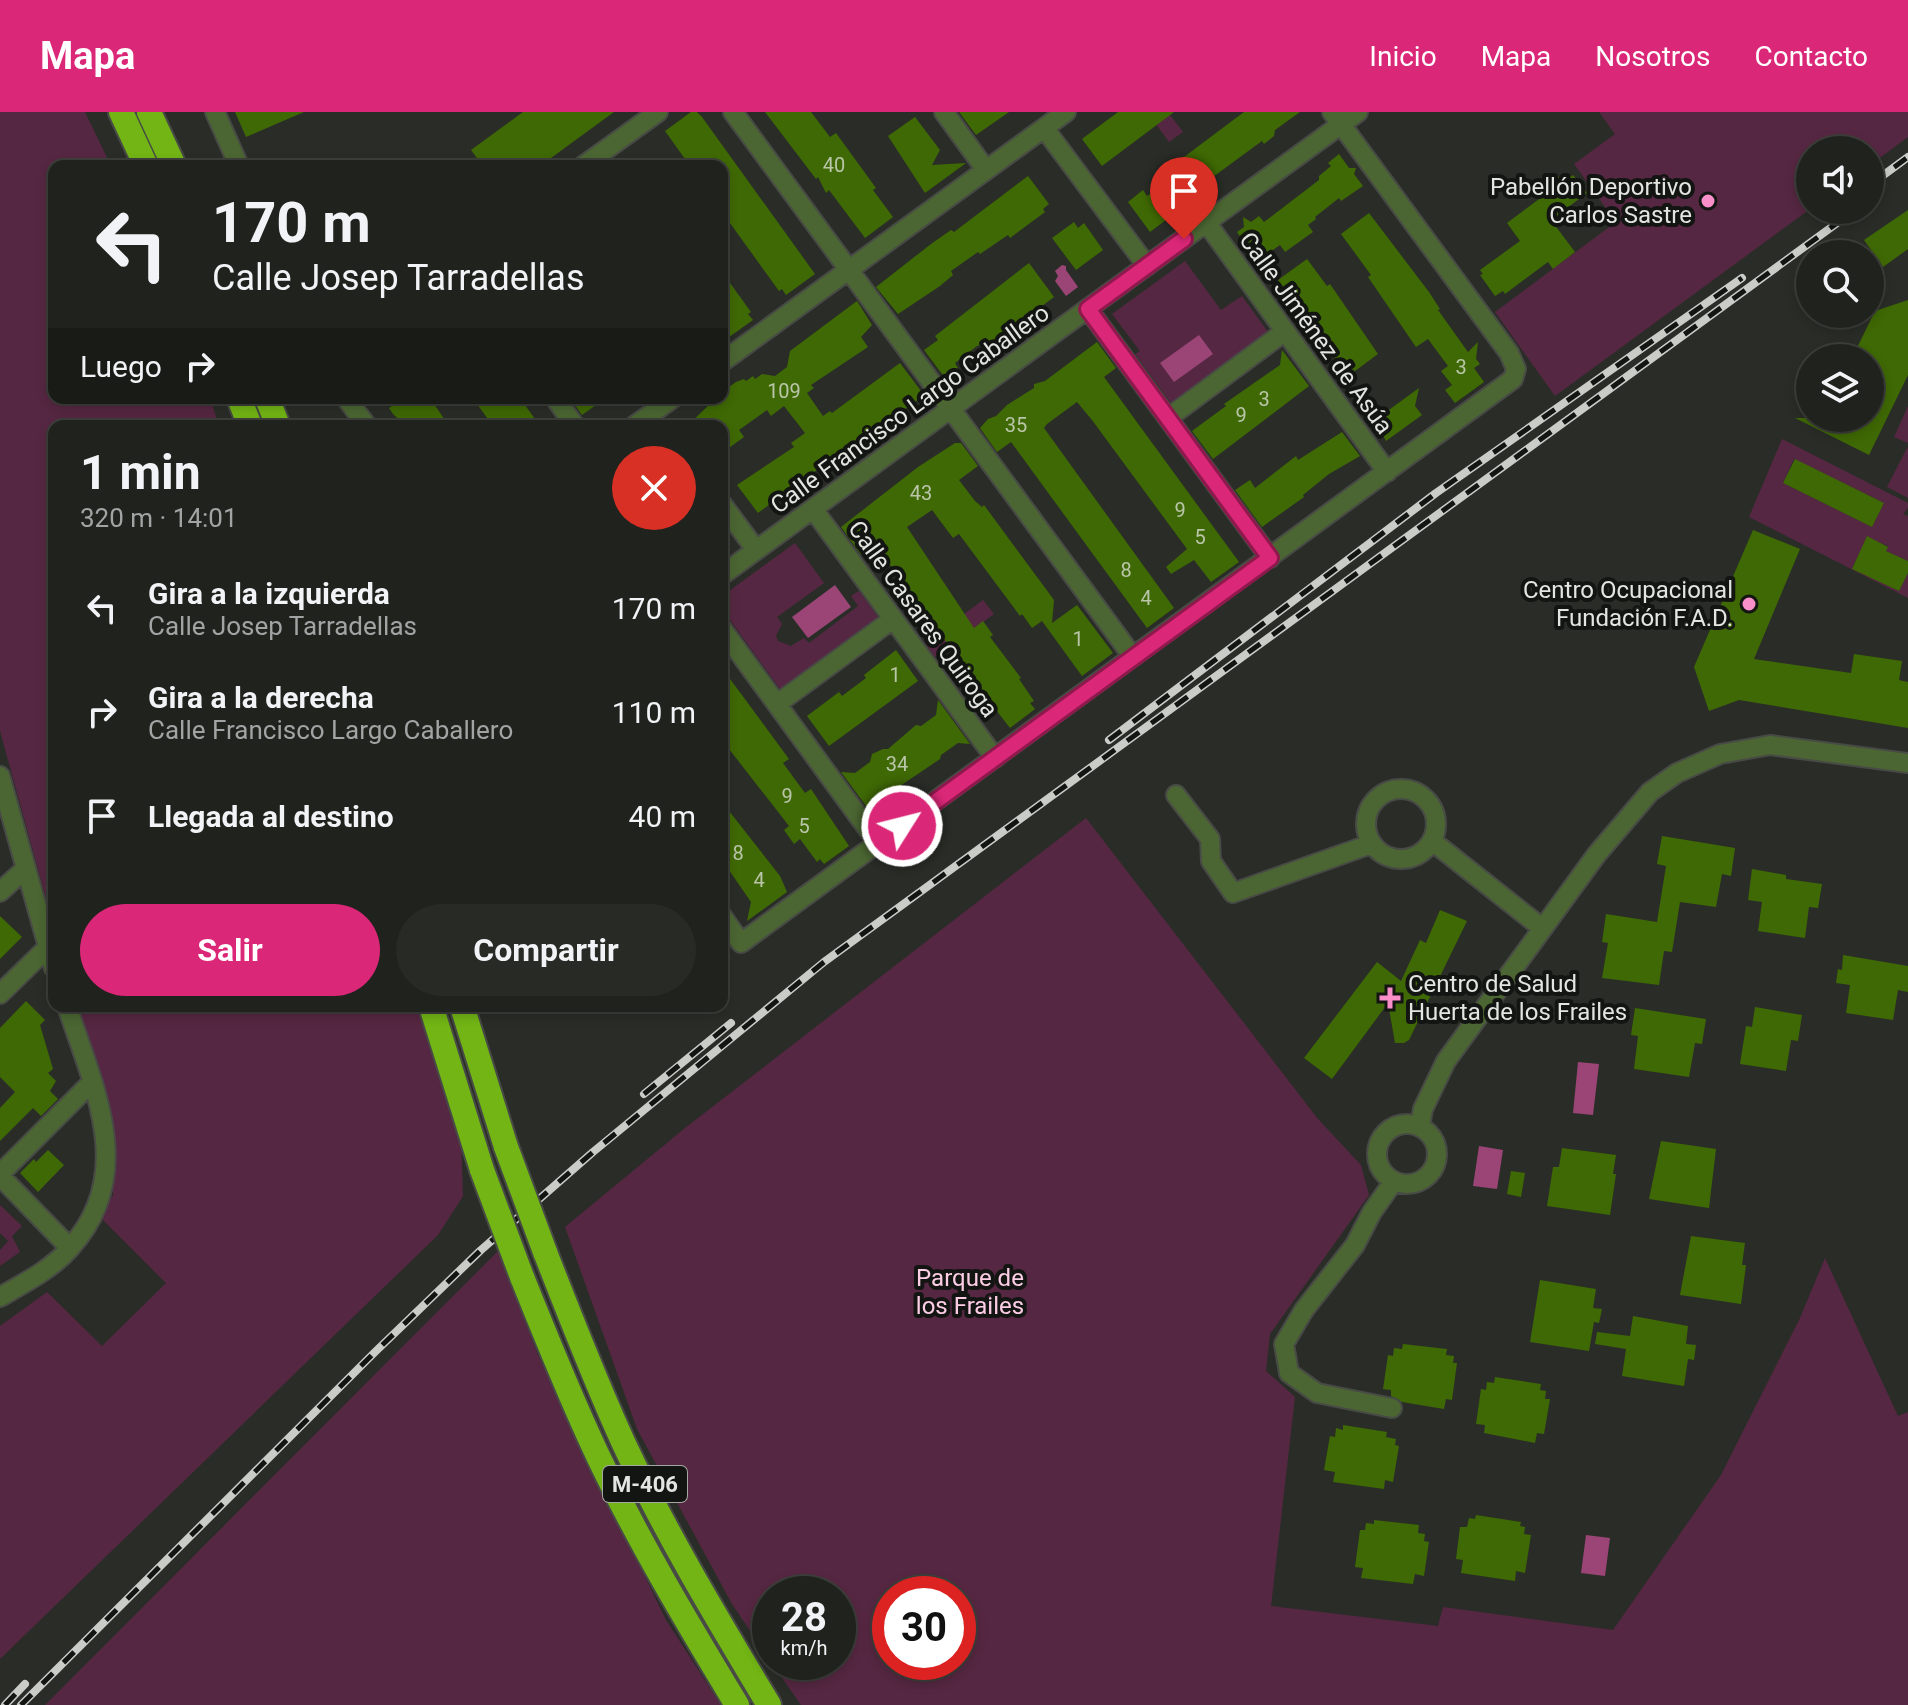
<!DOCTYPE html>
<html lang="es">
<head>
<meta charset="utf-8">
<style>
	body { margin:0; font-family:Roboto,sans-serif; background:#282a26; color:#f1f3f6; height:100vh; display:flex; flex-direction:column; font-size:30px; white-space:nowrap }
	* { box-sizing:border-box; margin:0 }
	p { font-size:26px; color:#a2a4a4 }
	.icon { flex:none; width:44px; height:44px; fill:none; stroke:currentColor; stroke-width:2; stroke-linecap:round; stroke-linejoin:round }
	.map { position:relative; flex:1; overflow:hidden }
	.details { position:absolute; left:48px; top:308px; width:680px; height:592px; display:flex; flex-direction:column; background:#20221d; border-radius:16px; box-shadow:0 4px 12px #0003,0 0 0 2px #3d3f3b }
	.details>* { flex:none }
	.top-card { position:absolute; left:48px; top:48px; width:680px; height:244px; border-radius:16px; box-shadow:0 4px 12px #0003,0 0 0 2px #3d3f3b; background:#20221d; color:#f1f3f6; overflow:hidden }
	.fabs { position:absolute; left:1796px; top:24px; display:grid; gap:16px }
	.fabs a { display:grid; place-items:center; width:88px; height:88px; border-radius:50%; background:#20221d; box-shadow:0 4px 12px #0003,0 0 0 2px #3d3f3b; font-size:40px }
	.speed { position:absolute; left:752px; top:1464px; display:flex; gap:16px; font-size:40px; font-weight:700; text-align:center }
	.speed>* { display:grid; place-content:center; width:104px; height:104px; border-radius:50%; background:#20221d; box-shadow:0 4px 12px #0003,0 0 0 2px #3d3f3b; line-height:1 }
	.speed small { font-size:20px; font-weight:400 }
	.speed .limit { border:12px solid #d22; background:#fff; color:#111 }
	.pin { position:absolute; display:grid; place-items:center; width:68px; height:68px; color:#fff; margin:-82px -34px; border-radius:50% 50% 50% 0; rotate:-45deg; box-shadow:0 0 8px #0007 }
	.pin .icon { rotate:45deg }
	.me { position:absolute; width:88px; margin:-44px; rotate:54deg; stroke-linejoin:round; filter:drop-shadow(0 0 6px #0008) }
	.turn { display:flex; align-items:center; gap:28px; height:168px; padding:0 32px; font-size:36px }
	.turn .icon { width:104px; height:104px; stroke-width:2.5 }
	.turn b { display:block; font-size:56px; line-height:68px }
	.then { display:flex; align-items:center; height:76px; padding:0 32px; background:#0003; gap:16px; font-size:30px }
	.round { display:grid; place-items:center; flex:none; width:84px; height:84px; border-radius:42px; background:#282a26 }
	.headline { display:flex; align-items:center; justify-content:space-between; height:136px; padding:0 32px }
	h1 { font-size:48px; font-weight:700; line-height:60px }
	.cta { display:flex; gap:16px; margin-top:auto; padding:16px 32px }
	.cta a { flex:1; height:92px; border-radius:48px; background:#db2777; color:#fff; font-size:32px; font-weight:700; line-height:92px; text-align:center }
	.cta a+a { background:#282a26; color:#f1f3f6 }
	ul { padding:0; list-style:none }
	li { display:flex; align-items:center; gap:24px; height:104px; padding:0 32px }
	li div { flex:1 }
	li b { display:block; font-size:30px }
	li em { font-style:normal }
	header { display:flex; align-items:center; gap:48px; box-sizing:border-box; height:112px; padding:0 40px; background:#db2777; color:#fff }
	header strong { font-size:38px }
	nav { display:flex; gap:44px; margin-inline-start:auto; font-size:28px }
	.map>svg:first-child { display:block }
</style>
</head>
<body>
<header>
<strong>Mapa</strong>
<nav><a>Inicio</a><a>Mapa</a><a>Nosotros</a><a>Contacto</a></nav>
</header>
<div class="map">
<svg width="1908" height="1593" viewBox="0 0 1908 1593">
	<rect width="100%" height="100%" fill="#2a2d27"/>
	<path fill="#562742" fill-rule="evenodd" d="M0 0H85L111 54H54V286H210L219 314H54V815L0 619Z
		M1147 0H1168L1183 20 1169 30Z
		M1599 0H1908V25L1870 53V38H1810V97L1555 284 1495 200 1616 110 1574 52 1615 22Z
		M1185 149 1221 198 1242 184 1268 220 1171 291 1135 242 1140 239 1112 202Z
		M1908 294V331L1894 325Z
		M1782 327 1908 391V396L1903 402 1908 404V449L1886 439 1888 434 1876 429 1866 428 1852 456 1899 479 1908 461V486L1749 405ZM1794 347 1884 391 1872 415 1783 371Z
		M1907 336 1908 337V386L1887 375Z
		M795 431 824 471 777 505 782 512 776 524 778 529 791 534 804 526 809 531 858 494 851 484 859 479 878 505 780 577 722 497V484Z
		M983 488 994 502 935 545 925 531Z
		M1086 706 1318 1007 1361 1053 1369 1083 1270 1222 1266 1259 1295 1285 1271 1494 1438 1514 1443 1495 1613 1518 1721 1363 1800 1206 1825 1146 1898 1304 1908 1300V1593H801L771 1550H838V1482H770V1548L732 1492 637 1317 565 1115 685 1016ZM890 1482H958V1550H890Z
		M76 894H420L460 993 463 1084 438 1123 0 1547V1214L47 1180 102 1234 166 1171 100 1105 113 1083V1025Z
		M0 1093 22 1114 12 1124 20 1140 0 1154V1138L8 1129 0 1121Z
		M498 1139 538 1243 666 1508 721 1593H45Z"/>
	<path fill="#9a4576" d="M1062 153 1066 154V158L1078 175 1066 184 1055 169 1058 164 1055 159Z
		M1199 223 1213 242 1174 270 1160 251Z
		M835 473 851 495 808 526 792 505Z
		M1578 950 1599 952 1593 1003 1573 1001Z
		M1479 1034 1503 1038 1497 1077 1473 1074Z
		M1586 1423 1610 1426 1605 1464 1581 1461Z"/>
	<path fill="#3f6904" d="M235 0H304L246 25Z
		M523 0H614L540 54H483L471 38Z
		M691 0H697L702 5 815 162 786 183 782 177 779 179 722 100V54H690L665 19Z
		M765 0H811L830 25 836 21 876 76 873 78 893 105 865 126 829 78 826 81 818 65 816 67Z
		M959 0H1009L976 23Z
		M1118 0H1174L1102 54 1082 27Z
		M1244 0H1300L1275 18 1274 24 1264 32 1262 29 1187 84 1191 89 1150 120 1128 90 1143 78 1147 84 1174 66 1168 57Z
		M915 5 940 38 932 53 966 51 925 81 888 24Z
		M1339 42 1349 56H1356L1354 62 1363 74 1341 89 1339 86 1315 105 1316 107 1308 113 1313 120 1285 140 1280 133 1257 149 1237 120 1244 115 1243 105 1251 110 1259 104 1264 110 1319 68V64L1331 54 1328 51Z
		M1573 63 1587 81 1551 108 1575 140 1553 157 1548 150 1505 182 1503 179 1495 184 1480 163 1483 162 1480 158 1520 129 1507 111 1546 82 1541 76 1558 64 1562 70Z
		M1028 64 1049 92 1043 97 1045 100 1010 126 1008 123 980 142 978 140 951 159 953 163 940 174 898 202 876 175 931 132 951 118 954 120Z
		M1908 98V137L1883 155 1864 128Z
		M1369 101 1429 180 1440 197 1438 198 1468 240 1478 230 1476 247 1480 252 1474 256 1484 270 1455 291 1445 278 1452 273 1441 259 1448 254 1428 227 1416 235 1368 165 1371 163 1341 122Z
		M1074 110 1078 116 1084 111 1103 138 1076 158 1052 126Z
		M1307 147 1327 174 1330 172 1378 242 1351 262 1344 253 1338 250 1278 168Z
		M1029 151 1054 185 986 236 983 232 977 234 955 251 958 256 945 266 924 238 938 228 935 224Z
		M722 160 751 200 748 202 753 208 722 230Z
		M1908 188V263L1869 343 1795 306H1870V246H1852L1875 199Z
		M857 189 872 213 861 225 868 235 811 273 814 276 807 281 823 304 830 299 832 301 900 251 924 283 829 354 821 355 758 401 737 373 794 335 791 331 805 321 784 294 771 304 767 298 739 318 744 325 722 341V314H687L711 291 722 286V280L736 270 744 267 746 269 753 264 755 267 762 262 775 264 787 255 790 239Z
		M1097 230 1116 256 1104 265 1239 450 1211 470 1194 448 1171 462 1166 455 1187 437 1092 308 1077 290 1047 312 1044 316 1174 496 1147 516 1011 330 997 340 980 316 988 307 996 304 1007 293 1034 276V272L1045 269Z
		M1282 238 1309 274 1213 347 1192 319 1226 294 1224 292 1280 253Z
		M1419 276 1415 294 1422 303 1386 329 1375 308Z
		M385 286H430L449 314H406L393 302 389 296 392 294Z
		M487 286H520L540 314H493L477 292Z
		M570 286H606L582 303Z
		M1342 320 1360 344 1329 362 1303 383 1304 385 1262 415 1235 378 1250 368 1255 376 1296 344 1298 348Z
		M955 331H961L978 354 959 368 975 389 982 395 984 393 1054 488 1052 511 1077 493 1113 541 1082 564 1042 509 1032 516 1022 502 1020 504 959 422 953 426 932 398 907 415 974 516 983 509 993 523 990 525 1021 566 1019 567 1034 589 1030 591 1035 597 1010 616 968 562 964 565 949 544 954 540 913 487 876 432 861 443 841 415 918 355Z
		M1795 347 1884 391 1872 415 1783 371Z
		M1753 418 1800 437 1754 547 1851 561 1854 542 1902 549 1899 568 1908 570V616L1739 588 1709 599 1694 555Z
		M1867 424 1888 435 1886 439 1908 449V461L1899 479 1852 457Z
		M896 538 918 569 829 634 807 604 839 580 842 584 866 566 864 563Z
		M722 556 789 647 783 651 805 681 811 677 849 734 824 752 820 747 817 750 800 727 794 732 784 718 789 714 722 628Z
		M938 588 970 632 958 631 941 643 940 647 875 691 872 702 841 660 855 661 870 650 872 642 883 637H888L916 613 921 614 936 603Z
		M722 690 780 764 787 780 747 809 751 790 722 748Z
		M1662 724 1735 736 1731 764 1722 762 1716 795 1680 790 1672 840 1664 839 1659 873 1602 866 1608 831 1602 830 1606 802 1657 810 1666 754 1657 752Z
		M1752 757 1786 763V767L1822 772 1818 796 1809 795 1805 826 1758 819 1762 790 1748 788Z
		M1440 798 1467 809 1409 928 1404 931H1395L1388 891 1332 967 1304 946 1377 850 1401 869 1420 828 1426 831Z
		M0 804 22 825 0 847Z
		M1843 843 1908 854V880L1898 878 1893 908 1846 901 1850 873 1836 871 1838 857 1842 858Z
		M26 889 45 908 40 913 53 957 48 961 56 969 50 979 58 987 41 1004 33 996 0 1029V996L15 980 0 965V916Z
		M1755 895 1802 903 1798 929 1791 928 1786 959 1740 952 1746 914 1752 915Z
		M1635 896 1706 907 1702 932 1695 931 1689 965 1634 957 1638 924 1631 923Z
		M1661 1029 1716 1037 1709 1096 1649 1087Z
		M1562 1036 1616 1043 1613 1062H1616L1610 1103 1547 1094 1553 1055H1559Z
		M48 1038 64 1053 38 1080 20 1061 34 1047 36 1050Z
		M1511 1059 1525 1061 1521 1085 1507 1082Z
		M1691 1124 1745 1131 1742 1153H1746L1741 1192 1680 1183Z
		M1540 1168 1596 1177 1593 1196 1602 1197 1599 1211 1594 1210 1589 1239 1530 1230Z
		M1633 1204 1688 1214 1686 1232 1696 1233 1694 1248 1688 1247 1684 1274 1622 1264 1626 1237 1595 1232 1597 1220 1630 1224Z
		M1403 1232 1447 1237 1446 1243 1454 1244 1453 1251H1457L1452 1288 1446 1287 1444 1297 1402 1290 1391 1284V1278L1383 1277 1388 1243 1393 1244 1394 1236 1402 1237Z
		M1495 1265 1541 1272 1540 1278 1546 1279 1545 1287H1550L1544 1322 1537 1321 1535 1331 1484 1321 1485 1313 1476 1312 1481 1277 1486 1278 1487 1270 1494 1271Z
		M1343 1313 1387 1320 1386 1325 1396 1327 1395 1333 1399 1334 1393 1370 1385 1368 1384 1377 1333 1370 1335 1360 1324 1358 1330 1324 1335 1325 1336 1316 1343 1318Z
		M1476 1403 1521 1410 1520 1414 1525 1415 1524 1422 1531 1423 1525 1461 1516 1459 1515 1469 1461 1461 1463 1448 1456 1447 1460 1415H1467L1469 1406 1475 1407Z
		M1374 1408 1419 1413 1418 1421 1425 1422 1424 1429 1429 1430 1424 1464 1415 1462 1413 1472 1361 1466 1363 1456 1355 1455 1360 1418H1365L1366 1411 1374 1412Z"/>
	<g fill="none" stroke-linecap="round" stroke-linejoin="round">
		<g stroke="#484a45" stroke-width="22">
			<path id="street" d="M215 0 239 54
				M733 0 1133 545
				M944 0 986 58
				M1044 16 1147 154
				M583 54 658 0
				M1206 110 1387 360
				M1088 197 1270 446
				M722 250 1066 0
				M346 286 367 314
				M555 286 575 314
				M1168 306 1284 220
				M634 314 673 286
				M722 392 756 438
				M813 397 995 646
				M722 463 1358 0
				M722 517 878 731
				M777 592 893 507
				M0 664 54 856
				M1366 712a35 35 0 1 1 70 0a35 35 0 1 1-70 0Z
				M1176 683 1210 727 1211 749 1233 781 1371 732
				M1432 729 1542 816
				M0 780 25 757
				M722 804 741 831 1513 267 1516 257 1509 241 1332 0
				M0 882 47 836
				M1377 1042a30 30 0 1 1 60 0a30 30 0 1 1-60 0Z
				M1420 1014 1423 997 1446 949 1597 742 1650 680 1677 661 1720 642 1770 633 1908 651
				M0 1062 92 970
				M0 1064 70 1136
				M0 1185C24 1171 52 1157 70 1136 138 1062 93 974 67 894
				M1392 1296 1317 1281 1289 1261 1284 1232 1304 1198 1355 1133 1372 1100 1394 1069"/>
		</g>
		<g stroke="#484a45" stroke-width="28">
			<path id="highway" d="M121 0 146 54
				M149 0 174 54
				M239 286 250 314
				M267 286 278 314
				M431 894 482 1058
				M462 894 506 1035
				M545 1140C570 1204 595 1269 624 1332 666 1422 718 1508 769 1593
				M522 1165C546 1225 570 1285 598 1344 639 1430 688 1512 737 1593"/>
		</g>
		<use href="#street" stroke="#4b6632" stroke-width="18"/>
		<use href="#highway" stroke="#72b515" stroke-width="24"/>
		<g stroke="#caccc8" stroke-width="8">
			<path id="rail" d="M1870 73 1908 45
				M1109 628 1436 381 1742 166
				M644 982 731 911
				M5 1593 25 1572
				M21 1593 375 1240 481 1138 593 1040 824 850 1855 98"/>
		</g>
		<use href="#rail" stroke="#131512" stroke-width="5" stroke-dasharray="15" stroke-linecap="butt"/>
		<g stroke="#484a45" stroke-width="28" stroke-linecap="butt">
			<path id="highway-bridge" d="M506 1035 545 1140
				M482 1058 522 1165"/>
		</g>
		<use href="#highway-bridge" stroke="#72b515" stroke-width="24"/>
	</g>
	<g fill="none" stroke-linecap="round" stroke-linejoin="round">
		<g stroke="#8e194d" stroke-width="20">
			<path id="route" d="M902 714 1270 446 1088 197 1184 127"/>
		</g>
		<use href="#route" stroke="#db2777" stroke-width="14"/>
	</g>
	<g fill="#f98fc9" stroke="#131512" stroke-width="3">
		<circle cx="1708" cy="89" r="8"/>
		<circle cx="1749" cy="492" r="8"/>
		<path d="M1386 874h8v8h8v8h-8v8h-8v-8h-8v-8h8z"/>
	</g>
	<g text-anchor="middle" stroke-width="8" stroke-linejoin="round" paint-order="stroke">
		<g font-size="20" fill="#bac6aa">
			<text x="834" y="60">40</text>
			<text x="1461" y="262">3</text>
			<text x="784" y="286">109</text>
			<text x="1264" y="294">3</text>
			<text x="1241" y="310">9</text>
			<text x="1016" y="320">35</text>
			<text x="921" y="388">43</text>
			<text x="1180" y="405">9</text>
			<text x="1200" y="432">5</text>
			<text x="1126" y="465">8</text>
			<text x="1146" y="493">4</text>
			<text x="1078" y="534">1</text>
			<text x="895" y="570">1</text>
			<text x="897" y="659">34</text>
			<text x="787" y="691">9</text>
			<text x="804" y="721">5</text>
			<text x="738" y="748">8</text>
			<text x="759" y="775">4</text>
		</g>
		<rect fill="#131512" stroke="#a5a7a3" stroke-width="2" x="603" y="1354" width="84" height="36" rx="6"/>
		<g font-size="22" font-weight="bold" fill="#e3e5e1">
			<text x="645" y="1380">M-406</text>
		</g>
		<g font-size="24" fill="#e3e5e1" stroke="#131512" text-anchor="end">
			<text x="1692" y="83">Pabellón Deportivo<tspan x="1692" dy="28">Carlos Sastre</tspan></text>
			<text x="1733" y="486">Centro Ocupacional<tspan x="1733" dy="28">Fundación F.A.D.</tspan></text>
			<text x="1408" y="880" text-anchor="start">Centro de Salud<tspan x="1408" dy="28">Huerta de los Frailes</tspan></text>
		</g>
		<g font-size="24" fill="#e3e5e1" stroke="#131512">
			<text transform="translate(1316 221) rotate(54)" y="8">Calle Jiménez de Asúa</text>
			<text transform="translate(910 297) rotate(-36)" y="8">Calle Francisco Largo Caballero</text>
			<text transform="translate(923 507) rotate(54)" y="8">Calle Casares Quiroga</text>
		</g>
		<g font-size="24" fill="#fdcde5" stroke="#131512">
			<text x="970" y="1174">Parque de<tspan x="970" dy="28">los Frailes</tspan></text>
		</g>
	</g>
</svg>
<div class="fabs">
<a><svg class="icon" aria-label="sound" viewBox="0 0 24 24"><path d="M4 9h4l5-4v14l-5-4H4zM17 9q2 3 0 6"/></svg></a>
<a><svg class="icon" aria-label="search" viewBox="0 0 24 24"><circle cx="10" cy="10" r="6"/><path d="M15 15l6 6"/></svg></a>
<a><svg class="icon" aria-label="layers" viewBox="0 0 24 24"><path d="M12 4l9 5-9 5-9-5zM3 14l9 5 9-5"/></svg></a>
</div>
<div class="speed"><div>28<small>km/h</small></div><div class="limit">30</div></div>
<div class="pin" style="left:1184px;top:127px;background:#d93025"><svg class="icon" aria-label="arrive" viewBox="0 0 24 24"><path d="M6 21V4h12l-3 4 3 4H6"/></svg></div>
<svg class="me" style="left:902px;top:714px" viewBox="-20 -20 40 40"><circle r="17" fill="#db2777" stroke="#fff" stroke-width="3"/><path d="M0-11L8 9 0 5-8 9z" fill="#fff"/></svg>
<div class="top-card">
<div class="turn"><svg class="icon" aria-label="left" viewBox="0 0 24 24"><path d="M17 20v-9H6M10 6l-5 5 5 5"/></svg><div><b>170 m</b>Calle Josep Tarradellas</div></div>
<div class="then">Luego<svg class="icon" aria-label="right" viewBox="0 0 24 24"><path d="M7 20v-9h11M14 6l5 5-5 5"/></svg></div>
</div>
<section class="details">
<div class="headline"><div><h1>1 min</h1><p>320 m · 14:01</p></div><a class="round" style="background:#d93025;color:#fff"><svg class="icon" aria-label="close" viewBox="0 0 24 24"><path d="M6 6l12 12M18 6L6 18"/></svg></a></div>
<ul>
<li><svg class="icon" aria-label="left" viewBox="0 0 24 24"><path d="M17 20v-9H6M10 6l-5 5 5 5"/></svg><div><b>Gira a la izquierda</b><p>Calle Josep Tarradellas</p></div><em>170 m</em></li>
<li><svg class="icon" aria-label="right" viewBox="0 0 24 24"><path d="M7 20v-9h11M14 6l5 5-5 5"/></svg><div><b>Gira a la derecha</b><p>Calle Francisco Largo Caballero</p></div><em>110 m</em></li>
<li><svg class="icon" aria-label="arrive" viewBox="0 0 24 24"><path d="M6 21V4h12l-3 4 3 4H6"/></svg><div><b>Llegada al destino</b></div><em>40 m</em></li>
</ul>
<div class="cta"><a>Salir</a><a>Compartir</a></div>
</section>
</div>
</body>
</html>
